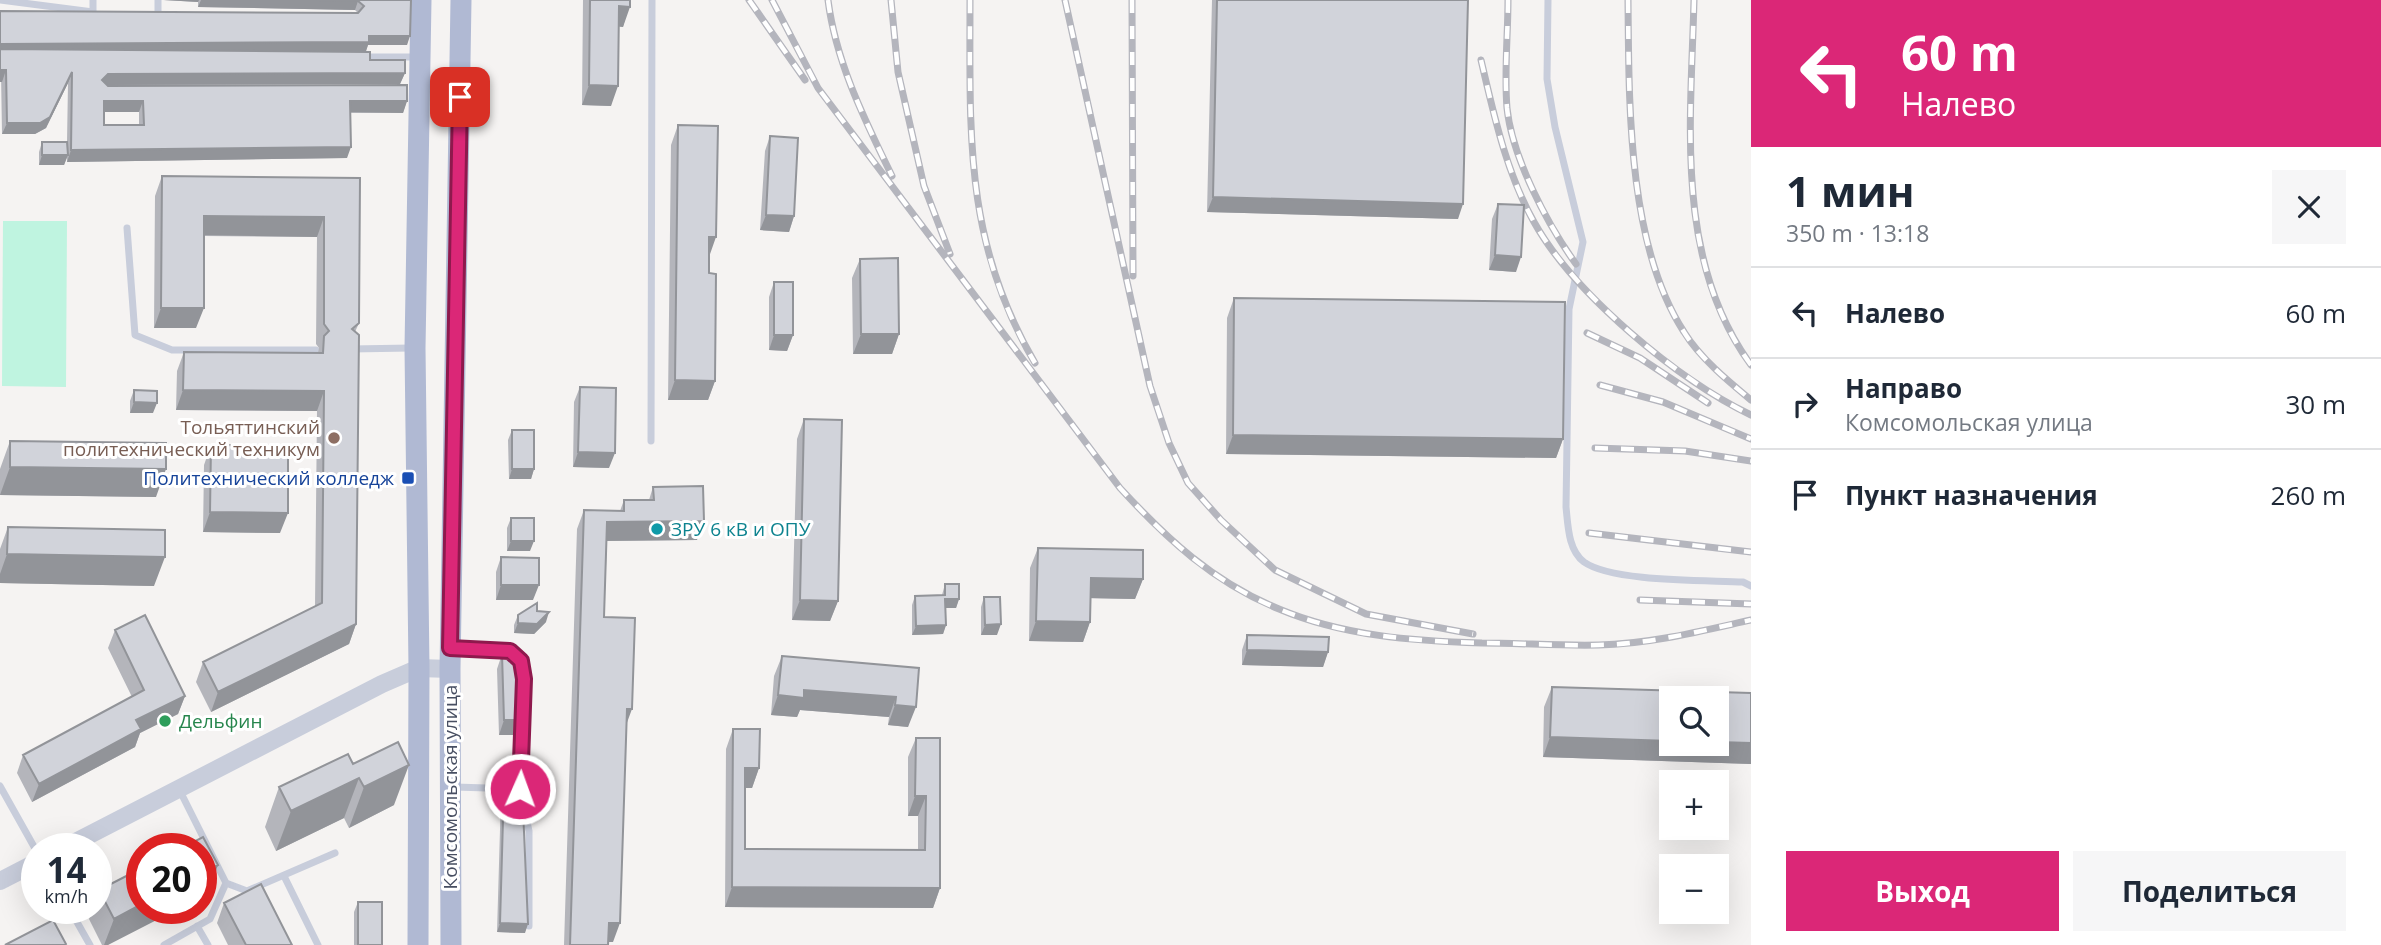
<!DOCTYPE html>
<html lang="ru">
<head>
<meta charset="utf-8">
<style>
	body { margin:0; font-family:"Open Sans",sans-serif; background:#f6f6f7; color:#1f2937; height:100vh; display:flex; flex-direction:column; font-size:26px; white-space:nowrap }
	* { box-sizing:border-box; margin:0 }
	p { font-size:23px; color:#747a83 }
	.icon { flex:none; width:38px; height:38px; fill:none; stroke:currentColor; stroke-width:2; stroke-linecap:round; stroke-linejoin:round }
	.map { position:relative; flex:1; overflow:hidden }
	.drawer { display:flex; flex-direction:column; background:#fff; width:630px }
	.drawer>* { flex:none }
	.guide { background:#db2777; color:#fff; overflow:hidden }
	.controls { position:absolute; left:1659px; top:686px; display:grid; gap:14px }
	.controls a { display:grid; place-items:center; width:70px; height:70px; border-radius:0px; background:#fff; box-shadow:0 7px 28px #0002; font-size:35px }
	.speed { position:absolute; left:21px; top:833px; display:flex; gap:14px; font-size:35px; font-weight:700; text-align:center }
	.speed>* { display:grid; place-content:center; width:91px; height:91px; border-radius:50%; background:#fff; box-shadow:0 7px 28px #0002; line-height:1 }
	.speed small { font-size:18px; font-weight:400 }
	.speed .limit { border:10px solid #d22; background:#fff; color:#111 }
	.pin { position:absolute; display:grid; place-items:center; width:60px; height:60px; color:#fff; margin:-30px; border-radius:14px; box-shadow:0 4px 10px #0006 }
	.me { position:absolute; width:77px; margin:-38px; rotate:2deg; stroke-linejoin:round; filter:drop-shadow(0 0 5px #0008) }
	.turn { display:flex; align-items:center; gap:24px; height:147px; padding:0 35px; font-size:32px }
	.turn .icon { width:91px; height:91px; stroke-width:2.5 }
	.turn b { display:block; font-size:49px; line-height:60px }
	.round { display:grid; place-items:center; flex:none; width:74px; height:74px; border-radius:0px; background:#f6f6f7 }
	.summary { display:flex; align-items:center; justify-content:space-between; height:119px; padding:0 35px }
	h1 { font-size:42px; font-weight:700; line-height:52px }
	.action { display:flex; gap:14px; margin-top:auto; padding:14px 35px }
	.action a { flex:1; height:80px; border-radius:0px; background:#db2777; color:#fff; font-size:28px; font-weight:700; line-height:80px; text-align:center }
	.action a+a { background:#f6f6f7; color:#1f2937 }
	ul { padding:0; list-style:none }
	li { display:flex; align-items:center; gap:21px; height:91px; padding:0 35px; border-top:2px solid #e0e1e3 }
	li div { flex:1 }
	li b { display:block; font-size:26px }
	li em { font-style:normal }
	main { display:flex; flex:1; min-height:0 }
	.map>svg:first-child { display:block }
</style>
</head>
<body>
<main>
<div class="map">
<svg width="1751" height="945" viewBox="0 0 1751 945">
	<rect width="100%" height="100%" fill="#f5f3f2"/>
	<path fill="#bff4e0" d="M3 221H67L66 387 2 386Z"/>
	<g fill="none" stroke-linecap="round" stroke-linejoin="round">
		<path stroke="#c8cddb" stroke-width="7" d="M0 0 93 12V0
			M1548 0 1547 79 1555 127 1583 242 1569 309 1566 507C1568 525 1568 550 1584 562 1612 582 1705 580 1743 582L1751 586
			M158 13V0
			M361 57H419
			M127 228 135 335 172 350H316
			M351 349 411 348
			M651 441 652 0
			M455 648 510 651 517 654 523 670 520 789
			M0 786 37 852
			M455 787 520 789 529 831V926
			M179 789 226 883 247 891 335 853
			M284 876 318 945
			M69 908 90 945
			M197 926 208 945
			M164 945 210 919 226 883"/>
		<path stroke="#c8cddb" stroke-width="18" d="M62 849 382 684 419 668 450 669
			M0 881 37 862"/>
		<path stroke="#b0b9d3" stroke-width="21" d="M418 945 419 668 415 348 421 0
			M451 945 450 669 461 0"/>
		<g stroke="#b4b5bd" stroke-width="7">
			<path id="rail" d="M749 0 805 80
				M772 0 818 88 1120 488C1167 539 1213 582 1279 609 1343 636 1413 641 1482 643 1521 643 1560 646 1599 645 1650 644 1701 631 1751 620
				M828 0C836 63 865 120 892 176
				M891 0 898 72 924 186 950 254
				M970 0C970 134 964 242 1035 363
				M1065 0 1150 386 1169 443 1188 483 1221 520 1275 570 1366 614 1473 634
				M1132 0 1133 276
				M1508 0C1508 35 1504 72 1507 108 1512 157 1547 224 1576 264
				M1628 0C1629 102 1627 244 1684 332 1700 358 1728 381 1751 400
				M1694 0C1691 121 1674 260 1751 365
				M1481 60C1494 115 1506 172 1534 222 1574 294 1678 380 1751 415
				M1587 333 1640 358 1708 403
				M1600 385 1663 402 1751 439
				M1595 448 1685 451 1751 461
				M1589 533 1751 552
				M1640 600 1751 604"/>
		</g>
		<use href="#rail" stroke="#fff" stroke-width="4.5" stroke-dasharray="13" stroke-linecap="butt"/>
	</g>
	<path fill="#b4b5bb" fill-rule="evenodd" d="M163 0H411L407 45H368L366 51H298L370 60 405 73 400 84 107 85 108 86 407 101 403 113H350L347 158 67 162V157L64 165H39V152L42 142H67L68 83 46 128 35 134H2L0 11 358 13 355 10 198 7V2ZM104 112H139V125H104Z
		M583 0H630L623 27 619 26 611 106 582 105Z
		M1212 0H1468L1458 219 1207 212Z
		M678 125 709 257V273L715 381 708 400H668L671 145Z
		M770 136 794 216 789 232 760 230 765 151Z
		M162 176 360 178 359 323 355 332 356 624 349 644 211 712 196 682 203 662 315 607 317 411 176 410 177 371 184 352 318 353 319 348 316 344 317 237 204 236 196 328H154L155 196Z
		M1498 204 1516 272 1489 270 1492 219Z
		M860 259 899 334 892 354H853L852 278Z
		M774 282 793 335 787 351 769 350V297Z
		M1234 298 1563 439 1556 458 1226 454 1227 318Z
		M580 387 609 468 573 467 574 402Z
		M134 390 153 413H130V401Z
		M804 419 838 601 830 621 792 620 797 439Z
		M512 430 534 469 531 479H509L508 440Z
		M10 441 156 497 0 495V469Z
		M211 445 280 533 203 532 204 465Z
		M653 487 697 540 607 541 604 617 626 726 613 942H609L608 945H564L577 529 584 510 620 511 624 500H649Z
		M511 518 530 551H507V528Z
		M8 527 154 586 0 583V549Z
		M1038 548 1143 579 1135 599 1090 598V622L1083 642 1029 641 1030 568Z
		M501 557 533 600H496V572Z
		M945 584 959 599 956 608H945L946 625 943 634 912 635V605L915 596 942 595Z
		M984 597 997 635H981V607Z
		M537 611 546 622 534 634 514 633V625L518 615Z
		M115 630 185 696 178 714 140 733 135 747 32 802 17 773 23 755 132 697 108 648Z
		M1247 635 1328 652 1323 667 1242 665V650Z
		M502 654 515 735H499L497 669Z
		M782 656 919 668 908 727 888 725 889 717 800 710 797 717 771 715 774 676Z
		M1552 687 1751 693V764L1543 757 1544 707Z
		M733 729 759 768 752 788H745V849L918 850V816H908V757L916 738 940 888 933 908 725 907 726 749Z
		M353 764 394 805 349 828 344 818 276 851 265 827 279 787Z
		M504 785 525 933 497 932 501 795Z
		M142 868 108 945H102L89 919 93 908H96V898L99 890Z
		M358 902 382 945H354V912Z
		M224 903 292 945H228L217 923Z"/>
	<path fill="#929499" d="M164 0H199L198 2Z
		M201 0H317L358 1 355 10 198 7Z
		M619 6 630 7 623 27 612 26Z
		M369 36H410L407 45H368L366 51 0 53V44Z
		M0 70H6L2 82H0Z
		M72 72 68 83 46 128 35 134H2L7 123Z
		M405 73 400 84 104 85 102 80 108 74Z
		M589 85 618 86 611 106 582 105Z
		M104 101H143L139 112H100Z
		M350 101H407L403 113 346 112Z
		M351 147 347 158 67 162 71 150Z
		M42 155H68L64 165H39Z
		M1213 197 1463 204 1458 219 1207 212Z
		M766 215 794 216 789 232 760 230Z
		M204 216 324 217 317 237 197 235Z
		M709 237H716L709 257Z
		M1495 255 1521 257 1516 272 1489 270Z
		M161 308H204L196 328H154Z
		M861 334H899L892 354H853Z
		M774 335H793L787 351 769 350Z
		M675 380 715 381 708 400H668Z
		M183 390 324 391 317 411 176 410Z
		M134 402 157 403 153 413H130Z
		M1233 435 1563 439 1556 458 1226 454Z
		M578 452 615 453 609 468 573 467Z
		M10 467 166 469 156 497 0 495Z
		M512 469H534L531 479H509Z
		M210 512 288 513 280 533 203 532Z
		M704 521 697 540 600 541 607 522Z
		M511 541H534L530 551H507Z
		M7 554 165 557 154 586 0 583V574Z
		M1091 578 1143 579 1135 599 1083 598Z
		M501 585H539L533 600H496Z
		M945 599H959L956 608H942Z
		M800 600 838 601 830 621 792 620Z
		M549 612 546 622 534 634 514 633 518 623Z
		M1036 621 1090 622 1083 642 1029 641Z
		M356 624 349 644 211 712 218 692Z
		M1001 624 997 635H981L985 625Z
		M946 625 943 634 912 635 916 626Z
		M1247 650 1328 652 1323 667 1242 665Z
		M804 690 896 697 889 717 800 710 797 717 771 715 778 695Z
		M185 696 178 714 140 733 135 747 32 802 39 784 136 720Z
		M895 705 916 707 908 727 888 725Z
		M627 709H632L625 728Z
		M504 720H520L515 735H499Z
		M1550 737 1671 741V744H1717V742L1751 743V764L1543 757Z
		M409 765 394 805 349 828 364 787Z
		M745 768H759L752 788H738Z
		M359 778 344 818 276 851 291 811Z
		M915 796H926L918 816H908Z
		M218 865 207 894 201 897V874Z
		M732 887 940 888 933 908 725 907Z
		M142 904V908H180L108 945H104L114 919Z
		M500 923 528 924 525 933 497 932Z
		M609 923H620L613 942H602Z"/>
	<path fill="#d1d3da" stroke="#929499" stroke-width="2" fill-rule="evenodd" d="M317 0H411L410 36H369V42L0 44V11L358 13 364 6 358 1Z
		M590 0H630V7L619 6 618 86 589 85Z
		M1217 0H1468L1463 204 1213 197Z
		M0 49 370 52V60H405V73L108 74 102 80 108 86 407 85V101H350L351 147 71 150 72 72 50 117 40 123H7L6 70H0ZM104 101H143L144 125H104Z
		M678 125 718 126 716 237H709V273L716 274 715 381 675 380Z
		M770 136 798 138 794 216 766 215Z
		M42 142H67L68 155H42Z
		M162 176 360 178 359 323 352 329 359 335 356 624 218 692 203 662 322 603 324 391 183 390 184 352 323 353 324 336 329 331 324 324V217L204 216V308H161Z
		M1498 204 1524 205 1521 257 1495 255Z
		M898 258 899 334H861L860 259Z
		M774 282H793V335H774Z
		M1234 298 1565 302 1563 439 1233 435Z
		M580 387 616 388 615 453 578 452Z
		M134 390 157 391V403L134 402Z
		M804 419 842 420 838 601 800 600Z
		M512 430H534V469H512Z
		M10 441 166 443V469L10 467Z
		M211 445 288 446V513L210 512Z
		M703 486 704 521 607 522 604 617 635 618 632 709H627L620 923H609L608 945H570L584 510 624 511V500H654L653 487Z
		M511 518H534V541H511Z
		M8 527 165 530V557L7 554Z
		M1038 548 1143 550V579L1091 578 1090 622 1036 621Z
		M501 557 539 558V585H501Z
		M945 584H959V599H945L946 625 916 626 915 596 945 595Z
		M984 597H1000L1001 624 985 625Z
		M537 603V611L549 612 537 624 518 623V615Z
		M145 615 185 696 136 720 141 729 39 784 23 755 144 690 115 630Z
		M1247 635 1329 637 1328 652 1247 650Z
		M502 654 522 656 520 720H504Z
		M782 656 919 668 916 707 895 705 896 697 804 690V698L778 695Z
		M1552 687 1751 693V743L1717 742V698H1671V741L1550 737Z
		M733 729H760L759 768H745V849L925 850 926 796H915L916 738H940V888L732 887Z
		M398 742 409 765 364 787 359 778 291 811 279 787 348 754 353 764Z
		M504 785 518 786 523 809 528 924 500 923Z
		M203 837 218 865 201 874V849H180Z
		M142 868V904L114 919 99 890Z
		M261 884 292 945H246L224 903Z
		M358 902H382V945H358Z
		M53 920 66 944 65 945H5Z"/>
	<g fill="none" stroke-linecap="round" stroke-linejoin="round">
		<g stroke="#8e194d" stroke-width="18">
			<path id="route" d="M460 97 450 648 510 651 521 661 524 679 520 789"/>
		</g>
		<use href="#route" stroke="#db2777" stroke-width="12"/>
	</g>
	<circle fill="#8d6e63" stroke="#fff" stroke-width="2.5" cx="334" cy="438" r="7"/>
	<rect fill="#1a4fb4" stroke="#fff" stroke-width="2.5" x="401" y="471" width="14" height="14" rx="3.5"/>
	<circle fill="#0f9aa8" stroke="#fff" stroke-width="2.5" cx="657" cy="529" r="7"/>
	<circle fill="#2e9e5b" stroke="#fff" stroke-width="2.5" cx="165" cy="721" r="7"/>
	<g text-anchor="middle" stroke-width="6" stroke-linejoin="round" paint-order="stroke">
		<g font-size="19" fill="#785e54" stroke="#fff" text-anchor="end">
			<text x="320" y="434">Тольяттинский<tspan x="320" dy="22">политехнический техникум</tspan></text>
		</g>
		<g font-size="19" fill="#164399" stroke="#fff" text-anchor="end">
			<text x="394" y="485">Политехнический колледж</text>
		</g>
		<g font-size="19" fill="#0d838f" stroke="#fff" text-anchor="start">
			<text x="671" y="536">ЗРУ 6 кВ и ОПУ</text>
		</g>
		<g font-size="19" fill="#27864d" stroke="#fff" text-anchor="start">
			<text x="179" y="728">Дельфин</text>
		</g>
		<g font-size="19" fill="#484f62" stroke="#fff">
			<text transform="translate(450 787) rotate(-90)" y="7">Комсомольская улица</text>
		</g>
	</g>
</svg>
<div class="controls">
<a><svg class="icon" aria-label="search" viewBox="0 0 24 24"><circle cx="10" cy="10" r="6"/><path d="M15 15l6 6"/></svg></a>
<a>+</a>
<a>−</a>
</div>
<div class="speed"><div>14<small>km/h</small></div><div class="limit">20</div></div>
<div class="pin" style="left:460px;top:97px;background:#d93025"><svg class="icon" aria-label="arrive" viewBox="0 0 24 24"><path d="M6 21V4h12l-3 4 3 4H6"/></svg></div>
<svg class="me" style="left:520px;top:789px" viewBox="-20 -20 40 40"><circle r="17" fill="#db2777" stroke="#fff" stroke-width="3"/><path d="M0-11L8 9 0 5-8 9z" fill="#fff"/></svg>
</div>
<section class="drawer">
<div class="guide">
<div class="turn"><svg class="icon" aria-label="left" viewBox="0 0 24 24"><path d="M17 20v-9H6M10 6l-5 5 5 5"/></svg><div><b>60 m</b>Налево</div></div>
</div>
<div class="summary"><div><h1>1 мин</h1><p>350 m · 13:18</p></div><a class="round"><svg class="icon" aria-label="close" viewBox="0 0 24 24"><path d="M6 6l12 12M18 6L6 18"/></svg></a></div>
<ul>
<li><svg class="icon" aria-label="left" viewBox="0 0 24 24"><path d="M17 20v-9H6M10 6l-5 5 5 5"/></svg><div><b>Налево</b></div><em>60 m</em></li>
<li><svg class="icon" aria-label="right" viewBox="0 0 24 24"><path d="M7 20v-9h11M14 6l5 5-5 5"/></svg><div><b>Направо</b><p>Комсомольская улица</p></div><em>30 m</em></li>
<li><svg class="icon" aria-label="arrive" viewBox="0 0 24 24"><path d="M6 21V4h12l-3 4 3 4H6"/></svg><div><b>Пункт назначения</b></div><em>260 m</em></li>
</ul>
<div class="action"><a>Выход</a><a>Поделиться</a></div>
</section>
</main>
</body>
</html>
